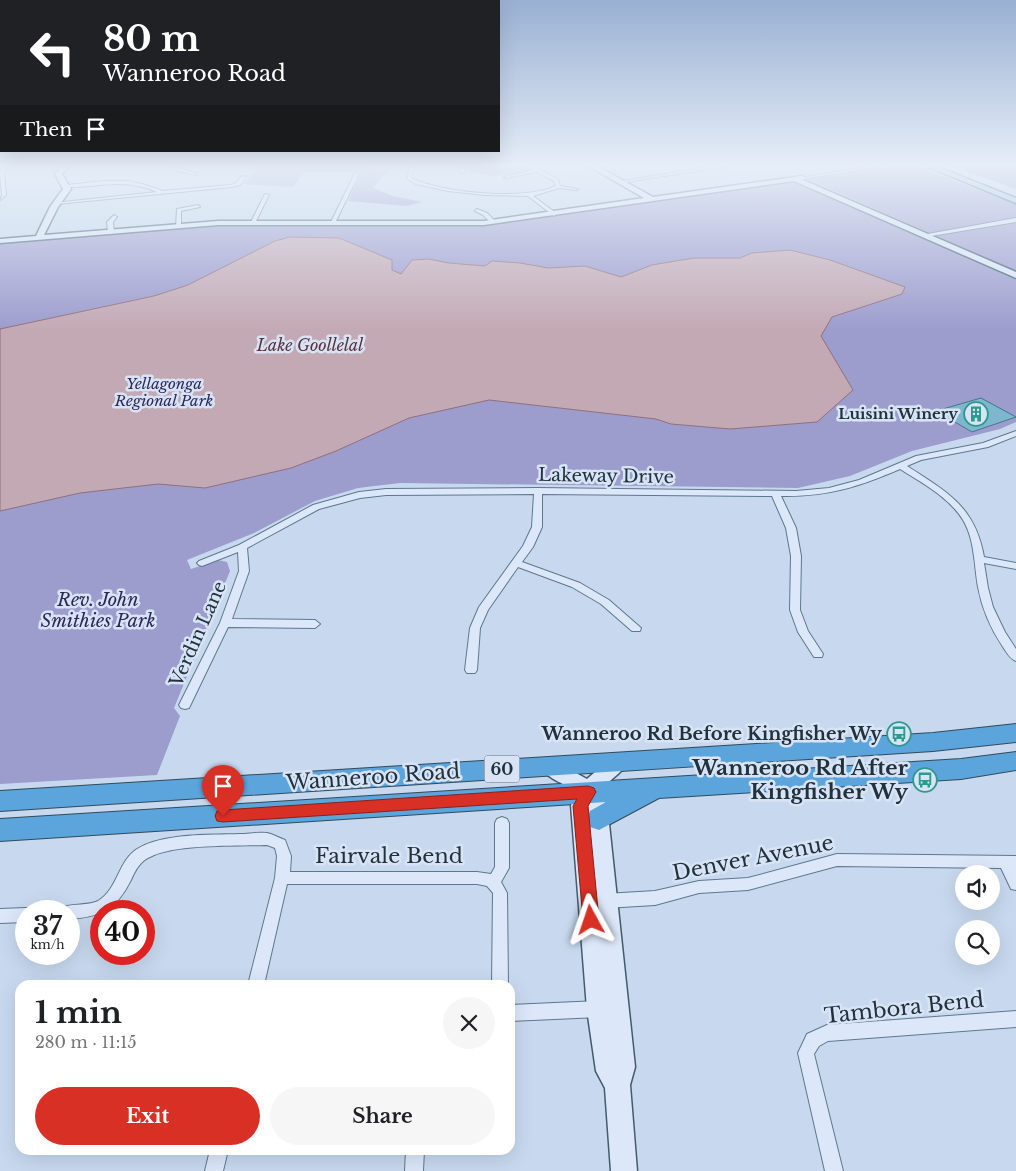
<!DOCTYPE html>
<html lang="en">
<head>
<meta charset="utf-8">
<style>
	body { margin:0; font-family:"Libre Baskerville",serif; background:#f6f6f6; color:#202124; height:100vh; display:flex; flex-direction:column; font-size:19px; white-space:nowrap }
	* { box-sizing:border-box; margin:0 }
	p { font-size:16px; color:#757577 }
	.icon { flex:none; width:28px; height:28px; fill:none; stroke:currentColor; stroke-width:2; stroke-linecap:round; stroke-linejoin:round }
	.map { position:relative; flex:1; overflow:hidden }
	.side { position:absolute; left:15px; top:980px; width:500px; height:175px; display:flex; flex-direction:column; background:#fff; border-radius:15px; box-shadow:0 5px 20px #0002 }
	.side>* { flex:none }
	.hud { position:absolute; left:0px; top:0px; width:500px; height:152px; box-shadow:0 5px 20px #0002; background:#202124; color:#fff; overflow:hidden }
	.tools { position:absolute; left:955px; top:865px; display:grid; gap:10px }
	.tools a { display:grid; place-items:center; width:45px; height:45px; border-radius:50%; background:#fff; box-shadow:0 5px 20px #0002; font-size:25px }
	.speed { position:absolute; left:15px; top:900px; display:flex; gap:10px; font-size:25px; font-weight:700; text-align:center }
	.speed>* { display:grid; place-content:center; width:65px; height:65px; border-radius:50%; background:#fff; box-shadow:0 5px 20px #0002; line-height:1 }
	.speed small { font-size:12px; font-weight:400 }
	.speed .limit { border:8px solid #d22; background:#fff; color:#111 }
	.pin { position:absolute; display:grid; place-items:center; width:42px; height:42px; color:#fff; margin:-51px -21px; border-radius:50% 50% 50% 0; rotate:-45deg; box-shadow:0 0 5px #0007 }
	.pin .icon { rotate:45deg }
	.me { position:absolute; width:55px; margin:-28px; rotate:355deg; stroke-linejoin:round; filter:drop-shadow(0 0 4px #0008) }
	.turn { display:flex; align-items:center; gap:18px; height:105px; padding:0 20px; font-size:22px }
	.turn .icon { width:65px; height:65px; stroke-width:2.5 }
	.turn b { display:block; font-size:35px; line-height:42px }
	.then { display:flex; align-items:center; height:48px; padding:0 20px; background:#0003; gap:10px; font-size:19px }
	.round { display:grid; place-items:center; flex:none; width:52px; height:52px; border-radius:26px; background:#f6f6f6 }
	.head { display:flex; align-items:center; justify-content:space-between; height:85px; padding:0 20px }
	h1 { font-size:30px; font-weight:800; line-height:38px }
	.action { display:flex; gap:10px; margin-top:auto; padding:10px 20px }
	.action a { flex:1; height:58px; border-radius:30px; background:#d93025; color:#fff; font-size:20px; font-weight:800; line-height:58px; text-align:center }
	.action a+a { background:#f6f6f6; color:#202124 }
	.map>svg:first-child { display:block }
</style>
</head>
<body>
<div class="map">
<svg width="1016" height="1171" viewBox="0 0 1016 1171">
	<rect width="100%" height="100%" fill="#c8d9ef"/>
	<path fill="#9c9ccd" d="M260 167H366V169L389 170 373 188 393 196 422 202 407 206 348 201 361 172H304L293 187 243 184Z
		M466 167H528L534 171 496 176 471 173Z
		M890 167H918L1016 204V271L807 179Z
		M954 167H1016V189Z
		M795 181 1016 279V422L1000 429 912 451 850 476 798 488 400 483 358 488 315 501 254 533 187 560 191 569 218 560 227 562 230 571 174 708 180 716 157 775 0 784V242L218 225H489Z"/>
	<path fill="#c3a9b4" stroke="#926f7c" d="M290 237 339 238 392 260V270L401 274 412 260 428 259 449 263 485 266 492 261 520 263 548 268 585 266 621 277 652 265 694 258H740L752 253 790 250 830 260 905 287 902 294 832 317 821 336 853 390 817 422 730 429 671 424 656 419 489 400 409 418 336 451 291 468 205 488 158 484 80 493 0 511V329L154 296 188 285 275 241Z"/>
	<path fill="#7eb6cd" stroke="#43778a" d="M981 398 1016 417 972 432 936 411Z"/>
	<g fill="none" stroke-linecap="round" stroke-linejoin="round">
		<g stroke="#5d788b" stroke-width="2">
			<path id="street" d="M3 167H7L4 172 6 195 0 200 2 195 0 172Z
				M175 167 198 174 196 175 177 171Z
				M410 167H414L411 178C442 193 524 201 556 186L554 181 537 172 506 178 504 177 534 170 528 167H534L558 179 560 186 578 189 576 190 559 188 533 196 556 213 554 216 528 196 485 195 448 191 416 184 407 179Z
				M459 167H463L465 173H461Z
				M709 167H723L619 183 617 182Z
				M865 167H879L802 179 800 178Z
				M355 173 359 174 335 223 330 224Z
				M242 176 246 177 240 185 232 187 56 204 54 203 157 192C122 177 99 188 65 187L67 185 104 181H128L142 184 163 191 231 185 236 183Z
				M265 194 269 195 255 223 250 224Z
				M198 205 200 207 181 211V226L176 227 177 209Z
				M477 209 487 213 495 221V223H491L483 215 475 211Z
				M114 215 117 217 113 222 114 232 111 234 108 232 107 222Z
				M1016 218V222L925 237 922 235Z
				M1016 431V436L988 447 921 460 907 466C947 492 975 506 984 557L1016 563V569L984 563 988 588 993 607 1005 632 1016 649V661C1010 659 1007 653 1003 647 991 629 982 609 978 587 974 565 975 540 963 520 949 497 922 483 900 469 858 487 827 497 781 496L796 528 801 556 800 610 808 631 823 654 822 657H814L798 632 790 610 791 556 786 528 772 496 542 494V527L533 547 522 562 580 583 609 600 641 628 640 631H632L601 604 572 587 518 567 488 610 480 628 477 670 475 673H467L465 670 470 628 479 607 523 546 532 527 534 494 386 495 360 498 319 509 247 548 249 571 232 619 315 620 320 624 315 628 228 627 189 708 185 709 181 708 179 705 220 623 239 571 238 552 202 566 199 565 197 563 199 561 239 545 313 505 359 492 386 489 538 488 796 491 829 488 859 480 916 456 983 443Z
				M502 817 507 819 509 823V868L501 882 507 893 508 985H492L493 893 487 886 477 884H287L264 985H248L275 878 277 856 275 848 267 845C238 846 174 844 150 857 140 861 135 871 131 880 116 910 101 917 69 919V911H62L64 907C75 903 87 906 98 901 118 889 118 861 137 849 163 833 210 835 240 834 248 834 258 832 267 833 273 834 279 838 285 840L291 856 290 872H477L491 874 495 867V823L497 819Z
				M837 854 1016 856V890L1011 889 1001 868 837 866 748 890 699 893 655 905 605 908 600 906 598 901 600 896 605 894 655 891 699 881 748 878Z
				M26 908 32 911H26V922L0 923V909Z
				M599 1001 605 1003 607 1009 605 1015 599 1017 510 1021V1005Z
				M1016 1011V1027L828 1041 819 1046 814 1054 843 1171H825L798 1053 807 1034 827 1025Z
				M210 1150H228L223 1171H205Z
				M406 1150H424L423 1171H405Z"/>
		</g>
		<g stroke="#405c6d" stroke-width="3">
			<path id="secondary" d="M61 167H68L62 174 71 189 58 207 44 235 218 221H484L644 198 590 167H599L653 197 802 176 805 178 803 180 1016 272V278L794 181 484 225H218L0 243V239L36 236 50 207 63 189 55 174Z
				M618 755 625 758 627 763C621 775 606 781 599 793L607 805 635 1067 630 1085 637 1171H611L605 1088 596 1071 587 1009 571 805 577 795C568 783 547 780 541 767L543 762 550 759 587 779 611 758Z"/>
		</g>
		<g stroke="#314b59" stroke-width="3">
			<path id="primary" d="M928 167H938L1016 198V203Z"/>
		</g>
		<g stroke="#314b59" stroke-width="2">
			<path id="highway" d="M1016 724V742L933 751 0 811V791L933 733Z
				M1016 752V770L961 779 659 798 599 830 590 827 587 819 590 811 606 802 0 841V819L961 759Z"/>
		</g>
		<use href="#street" fill="#dce8f9" fill-rule="evenodd"/>
		<use href="#secondary" fill="#dce8f9" fill-rule="evenodd"/>
		<use href="#primary" fill="#a1c4f1" fill-rule="evenodd"/>
		<use href="#highway" fill="#5ba4dc" fill-rule="evenodd"/>
	</g>
	<linearGradient id="sky" x2="0" y2="1"><stop stop-color="#99b0d3"/><stop offset="0.5" stop-color="#e6eef8"/><stop offset="1" stop-color="#e6eef8" stop-opacity="0"/></linearGradient>
	<rect width="1016" height="331" fill="url(#sky)"/>
	<path fill="#d93025" stroke="#8d1f18" d="M588 786 594 788 596 792 588 806 599 920 597 926 591 928 585 926 583 920 573 806 577 799 223 822 217 821 215 816 217 811 223 810Z"/>
	<defs>
		<g id="building-ring" transform="scale(1.25)"><circle r="9.5" fill="#d8e4f6" stroke="#2d9a8c" stroke-width="1.5"/><path d="M-4-6H4V6H1V3H-1V6H-4ZM-2.5-4.3h1.7v1.8h-1.7ZM.8-4.3h1.7v1.8H.8ZM-2.5-1h1.7V.8h-1.7ZM.8-1h1.7V.8H.8Z" fill="#2d9a8c"/></g>
		<g id="bus-ring" transform="scale(1.25)"><circle r="9.5" fill="#d8e4f6" stroke="#2d9a8c" stroke-width="1.5"/><path d="M-5-6H5V4H4V6H2V4H-2V6H-4V4H-5ZM-3.5-4V0h7V-4ZM-3.5 1.2v1.5H-2V1.2ZM2 1.2v1.5H3.5V1.2Z" fill="#2d9a8c"/></g>
	</defs>
	<g fill-rule="evenodd">
		<use href="#building-ring" x="976" y="414"/>
		<use href="#bus-ring" x="899" y="734"/>
		<use href="#bus-ring" x="925" y="780"/>
	</g>
	<g text-anchor="middle" stroke-width="5" stroke-linejoin="round" paint-order="stroke">
		<g font-size="15" font-style="italic" fill="#2d2758" stroke="#d8e4f6">
			<text x="164" y="389">Yellagonga<tspan x="164" dy="17">Regional Park</tspan></text>
		</g>
		<g font-size="15" font-weight="bold" fill="#20323c" stroke="#d8e4f6" text-anchor="end">
			<text x="958" y="419">Luisini Winery</text>
		</g>
		<g font-size="16" font-style="italic" fill="#5b3038" stroke="#d8e4f6">
			<text x="310" y="351">Lake Goollelal</text>
		</g>
		<rect fill="#d8e4f6" stroke="#576774" stroke-width="1" x="484.5" y="755.5" width="35" height="27" rx="4"/>
		<g font-size="16" font-weight="bold" fill="#20323c">
			<text x="502" y="775">60</text>
		</g>
		<g font-size="18" fill="#20323c" stroke="#d8e4f6">
			<text transform="translate(606 476) rotate(1)" y="6">Lakeway Drive</text>
			<text transform="translate(198 634) rotate(-66)" y="6">Verdin Lane</text>
		</g>
		<g font-size="18" font-style="italic" fill="#2d2758" stroke="#d8e4f6">
			<text x="98" y="606">Rev. John<tspan x="98" dy="21">Smithies Park</tspan></text>
		</g>
		<g font-size="18" font-weight="bold" fill="#20323c" stroke="#d8e4f6" text-anchor="end">
			<text x="882" y="740">Wanneroo Rd Before Kingfisher Wy</text>
		</g>
		<g font-size="21" font-weight="bold" fill="#20323c" stroke="#d8e4f6" text-anchor="end">
			<text x="908" y="775">Wanneroo Rd After<tspan x="908" dy="24">Kingfisher Wy</tspan></text>
		</g>
		<g font-size="21" fill="#20323c" stroke="#d8e4f6">
			<text transform="translate(373 777) rotate(-4)" y="7">Wanneroo Road</text>
			<text x="389" y="863">Fairvale Bend</text>
			<text transform="translate(753 858) rotate(-11)" y="7">Denver Avenue</text>
			<text transform="translate(904 1008) rotate(-6)" y="7">Tambora Bend</text>
		</g>
	</g>
</svg>
<div class="tools">
<a><svg class="icon" aria-label="sound" viewBox="0 0 24 24"><path d="M4 9h4l5-4v14l-5-4H4zM17 9q2 3 0 6"/></svg></a>
<a><svg class="icon" aria-label="search" viewBox="0 0 24 24"><circle cx="10" cy="10" r="6"/><path d="M15 15l6 6"/></svg></a>
</div>
<div class="speed"><div>37<small>km/h</small></div><div class="limit">40</div></div>
<div class="pin" style="left:223px;top:816px;background:#d93025"><svg class="icon" aria-label="arrive" viewBox="0 0 24 24"><path d="M6 21V4h12l-3 4 3 4H6"/></svg></div>
<svg class="me" style="left:591px;top:920px" viewBox="-20 -20 40 40"><path d="M0-17L14 15 0 8-14 15z" fill="#d93025" stroke="#fff" stroke-width="4"/></svg>
<div class="hud">
<div class="turn"><svg class="icon" aria-label="left" viewBox="0 0 24 24"><path d="M17 20v-9H6M10 6l-5 5 5 5"/></svg><div><b>80 m</b>Wanneroo Road</div></div>
<div class="then">Then<svg class="icon" aria-label="arrive" viewBox="0 0 24 24"><path d="M6 21V4h12l-3 4 3 4H6"/></svg></div>
</div>
<section class="side">
<div class="head"><div><h1>1 min</h1><p>280 m · 11:15</p></div><a class="round"><svg class="icon" aria-label="close" viewBox="0 0 24 24"><path d="M6 6l12 12M18 6L6 18"/></svg></a></div>
<div class="action"><a>Exit</a><a>Share</a></div>
</section>
</div>
</body>
</html>
